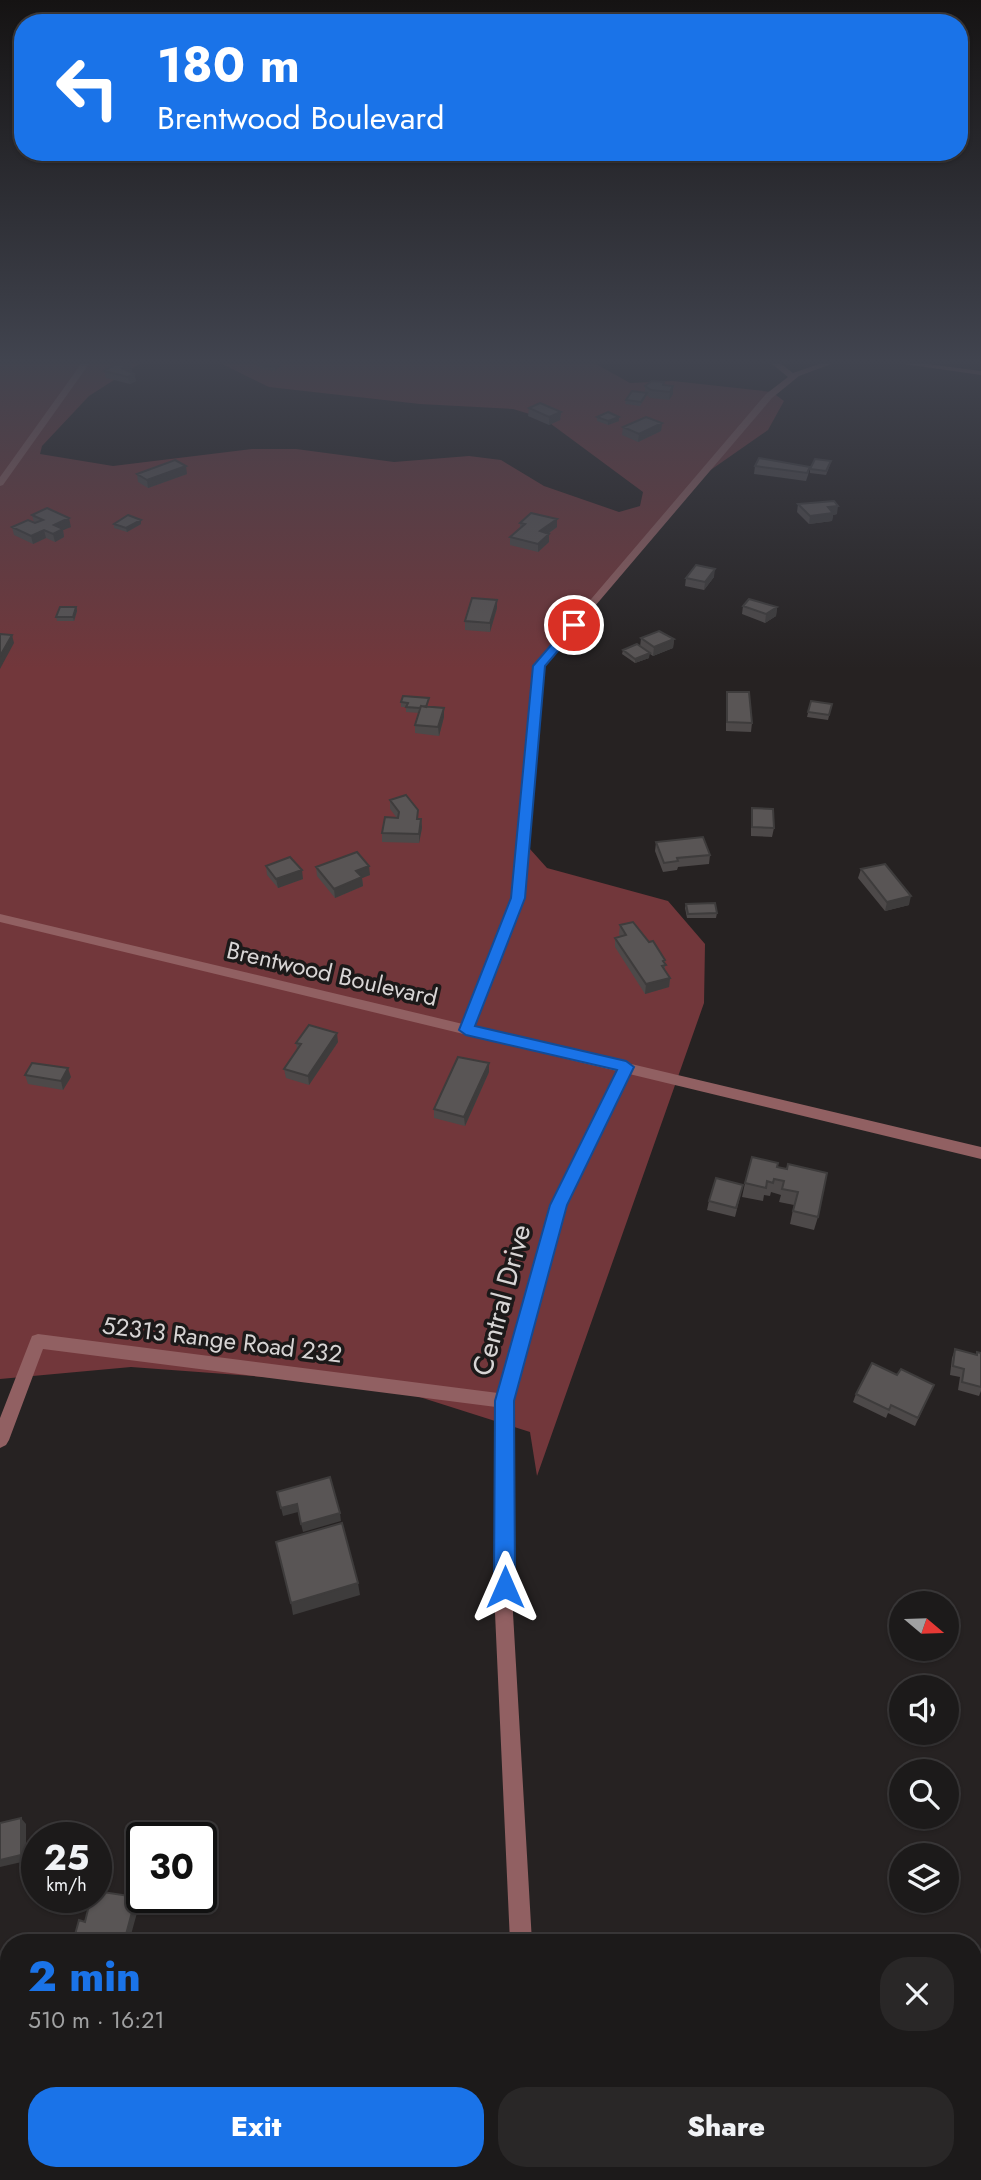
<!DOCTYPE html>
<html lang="en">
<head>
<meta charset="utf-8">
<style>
	body { margin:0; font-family:Jost,sans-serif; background:#292727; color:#f1f3f6; height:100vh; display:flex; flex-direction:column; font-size:26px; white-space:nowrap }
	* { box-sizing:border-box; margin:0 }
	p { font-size:23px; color:#a0a1a2 }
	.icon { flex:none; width:38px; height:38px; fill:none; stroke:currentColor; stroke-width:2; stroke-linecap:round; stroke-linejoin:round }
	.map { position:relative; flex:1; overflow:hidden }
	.panel { position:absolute; left:0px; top:1934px; width:982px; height:247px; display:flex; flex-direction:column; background:#1c1a1a; border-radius:28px 28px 0 0; box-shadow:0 2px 5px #0004,0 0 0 2px #3a3839 }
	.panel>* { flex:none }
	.top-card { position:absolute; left:14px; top:14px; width:954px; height:147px; border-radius:28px; box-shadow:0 2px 5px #0004,0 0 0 2px #3a3839; background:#1a73e8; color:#fff; overflow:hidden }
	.needle { width:46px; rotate:109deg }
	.fabs { position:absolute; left:889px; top:1591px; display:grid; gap:14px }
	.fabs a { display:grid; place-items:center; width:70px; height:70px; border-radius:50%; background:#1c1a1a; box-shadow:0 2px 5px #0004,0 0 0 2px #3a3839; font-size:35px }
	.speed { position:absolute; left:21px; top:1822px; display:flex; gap:14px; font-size:35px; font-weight:700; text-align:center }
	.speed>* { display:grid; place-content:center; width:91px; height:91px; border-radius:50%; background:#1c1a1a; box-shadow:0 2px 5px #0004,0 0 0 2px #3a3839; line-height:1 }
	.speed small { font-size:18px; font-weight:400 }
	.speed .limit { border:4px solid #111; border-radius:10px; background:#fff; color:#111 }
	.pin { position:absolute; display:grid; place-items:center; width:60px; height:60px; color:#fff; margin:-30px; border:4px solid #fff; border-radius:50%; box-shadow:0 2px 7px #0007 }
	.me { position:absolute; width:77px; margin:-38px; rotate:0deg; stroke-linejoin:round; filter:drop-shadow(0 0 5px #0008) }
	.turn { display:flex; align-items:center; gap:24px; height:147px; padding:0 28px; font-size:32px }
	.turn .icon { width:91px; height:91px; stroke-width:2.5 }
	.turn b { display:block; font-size:49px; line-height:60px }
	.round { display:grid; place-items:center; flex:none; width:74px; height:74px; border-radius:28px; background:#292727 }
	.summary { display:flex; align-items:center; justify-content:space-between; height:119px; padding:0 28px }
	h1 { font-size:42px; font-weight:800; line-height:52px; color:#1a73e8 }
	.cta { display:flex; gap:14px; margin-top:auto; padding:14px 28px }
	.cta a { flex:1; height:80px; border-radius:28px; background:#1a73e8; color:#fff; font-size:28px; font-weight:800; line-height:80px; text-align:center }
	.cta a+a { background:#292727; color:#f1f3f6 }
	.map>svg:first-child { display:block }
</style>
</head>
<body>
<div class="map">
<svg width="981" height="2180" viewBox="0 0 981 2180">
	<rect width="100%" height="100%" fill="#262222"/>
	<path fill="#72373b" d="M0 364H139L89 396 42 446 40 454 113 466 252 449H296L394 462 469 456 501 460 544 486 619 512 640 506 643 492 543 418 513 409 420 404 269 387 222 364H596L630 383 673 381 772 392 784 401 768 430 692 483 531 682 521 839 547 868 668 901 705 944 704 1003 537 1476 530 1432 385 1386 131 1367 0 1379Z"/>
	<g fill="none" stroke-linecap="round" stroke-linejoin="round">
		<path fill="#916062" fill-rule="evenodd" d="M81 364H89L3 485 0 486V477Z
			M772 364H781L793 373 819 364H831L799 376 772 398 544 666 524 898 473 1030 466 1035 461 1033 459 1030 512 898 534 666 766 394 788 377Z
			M904 364H927L981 371V375Z
			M626 1062 633 1067 566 1205 512 1401 513 1613 532 1942H510L495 1613 496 1407 43 1349 9 1440 6 1445 0 1448V1418L30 1341 32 1336 38 1334 498 1393 550 1205 619 1067Z
			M521 2172H545L546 2180H522Z"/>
		<path fill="#916062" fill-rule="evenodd" d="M0 914 981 1147V1159L0 922Z"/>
	</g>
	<path fill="#4d4949" d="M115 364H131L132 371 130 372 134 374 136 381 130 384 106 378 104 371Z
		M258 364H280V366L275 371 260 369V366H258Z
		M664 382V385L673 386V394L669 400 650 398 647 395 640 406 625 404 626 400 645 393V386Z
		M529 408 561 412 560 420 549 425 528 416Z
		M597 417H619V421L608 425 597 421Z
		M662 423 661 431 638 442 622 435 623 427Z
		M830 465 826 475 810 473V469Z
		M755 466 810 467 808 475 806 481 754 474Z
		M137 474H187L148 488 138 482Z
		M798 504 837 514 833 515 832 521 809 524 797 512Z
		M32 515 71 527 63 530 64 537 55 542 46 538 33 544 14 535 12 527 34 523Z
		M557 519V527L548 534 549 542 538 552 510 545V537L520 528V523Z
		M114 524H141L127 532 114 528Z
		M714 577 704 590 685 586 686 578Z
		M497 600V608L490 632 465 630V621Z
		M743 606 777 607 776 616 765 623 742 614Z
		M76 607 77 611 74 621H57L56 617Z
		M641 638 674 639 673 648 653 656 647 652 649 658 635 663 622 654 623 650 640 647Z
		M727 692 752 723 751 732 726 731V700Z
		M429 698 427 707 444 717 439 736 415 733V725L419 713 406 712V707H401V702Z
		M811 701 832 704 828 720 807 717Z
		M390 800 418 810V819H421L422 828 419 843 382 842V833L397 818 390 809Z
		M752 808 774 828 772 837 751 836V817Z
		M656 842 710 855 709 864 678 867 677 870 663 872 655 851Z
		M266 866 303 879 278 888 267 875Z
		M316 867 370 875 362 878 363 886 335 898 317 876Z
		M861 869 909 905 885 911 858 878Z
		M686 904 717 913 716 918H687L685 908Z
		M620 925 665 960V970L670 978 669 987 645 994 615 947V938L620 936 619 934Z
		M338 1042 309 1085 286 1078 284 1069 297 1050 296 1043Z
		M489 1072 465 1126 434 1118V1109Z
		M25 1075 71 1077 63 1090 28 1084Z
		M777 1167 818 1217 814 1230 790 1224 794 1205 779 1202 781 1195 771 1192 770 1196 764 1195 763 1201 742 1197 745 1183Z
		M741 1193 735 1217 707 1210 709 1201Z
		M955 1349 976 1355 977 1352 981 1353V1391L979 1396 958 1390 960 1377 950 1375 952 1358Z
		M897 1375 934 1385 915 1426 888 1413 886 1418 853 1402 856 1394Z
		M976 2010H981V2097L973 2030V2013Z"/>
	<path fill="#3e3c3c" d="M129 364H131L132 371 123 375 122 368Z
		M278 364H280V366L275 371V367Z
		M134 374 136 381 130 384 128 377Z
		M673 386V394L669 400 670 392Z
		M561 412 560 420 549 425V417Z
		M619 417V421L608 425V421Z
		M662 423 661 431 638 442 639 434Z
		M186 466 187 474 148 488 147 480Z
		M838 506 837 514 833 515 832 521 809 524 810 516 828 507Z
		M69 518 71 527 63 530 64 537 55 542 53 534 54 525Z
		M557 519V527L539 540 540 531Z
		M141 520V524L127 532 126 528Z
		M44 530 46 538 33 544 31 536Z
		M549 534V542L538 552V544Z
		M715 569 714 577 704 590 705 582Z
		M497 600V608L490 632V623Z
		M76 607 77 611 74 621 73 617Z
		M777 607 776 616 765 623 766 614Z
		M12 635 14 643 0 669V656Z
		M674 639 673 648 653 656 654 647Z
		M650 653 649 658 635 663V659Z
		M444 708V717L439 736 438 727Z
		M421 819 422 828 419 843V834Z
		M369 866 370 875 362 878 363 886 335 898 334 889 356 871Z
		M302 870 303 879 278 888 276 879Z
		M911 896 909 905 885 911 887 902Z
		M670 978 669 987 645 994 646 984Z
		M337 1033 338 1042 309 1085 308 1076Z
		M489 1063V1072L465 1126 464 1117Z
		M68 1068 71 1077 63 1090 61 1081Z
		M297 1504 298 1512 283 1516 281 1508Z
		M340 1513 341 1521 303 1532 301 1524Z
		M358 1583 360 1595 293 1615 291 1603Z
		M21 1818 26 1824V1861L0 1867V1860Z
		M136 1897 140 1902 129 1942H124Z"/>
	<path fill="#595555" stroke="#3e3c3c" stroke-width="2" d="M115 364H129L122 368 134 374 128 377 104 371Z
		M262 364H278L275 367 260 365Z
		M652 381 664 382 663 385 673 386 670 392 651 390 645 386Z
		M632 391 647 393 641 402 626 400Z
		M540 403 561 412 549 417 529 408Z
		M608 412 619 417 608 421 597 417Z
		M646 417 662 423 639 434 623 427Z
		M759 458 810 467 807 473 755 466Z
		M815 459 831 461 826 471 810 469Z
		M175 460 186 466 147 480 137 474Z
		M834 501 838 506 828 507 833 513 810 516 798 504Z
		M47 508 69 518 54 525 63 529 53 534 44 530 31 536 12 527 28 520 35 523 43 520 32 515Z
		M531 513 557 519 540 531 549 534 538 544 510 537 525 524 520 523Z
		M128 515 141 520 126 528 114 524Z
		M696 565 715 569 705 582 686 578Z
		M472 598 497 600 490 623 465 621Z
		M749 599 777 607 766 614 743 606Z
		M60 607H76L73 617H56Z
		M659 631 674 639 654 647 641 638Z
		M0 634 12 635 0 656Z
		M637 644 650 653 635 659 623 650Z
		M727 692H749L752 723 727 722Z
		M403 696 429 698 426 707 421 706 420 708 406 707 408 703 401 702Z
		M811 701 832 704 829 715 808 712Z
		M421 706 444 708 438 727 415 725Z
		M406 795 418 810 417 819H421L419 834 382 833 385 817 398 818 399 812 390 800Z
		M752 808 773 809 774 828 752 827Z
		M703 837 710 855 677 858 678 861 664 863 656 842Z
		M357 852 369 866 356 871 362 877 334 889 316 867Z
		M290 857 302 870 276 879 266 866Z
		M885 864 911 896 887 902 861 869Z
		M715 903 717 913 688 914 686 904Z
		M633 922 649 942 653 941 665 960 663 961 666 965 662 966 670 978 646 984 615 938 626 935 620 925Z
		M309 1025 337 1033 308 1076 284 1069 301 1044 296 1043Z
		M458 1057 489 1063 464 1117 434 1109Z
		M32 1063 68 1068 61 1081 25 1075Z
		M752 1157 778 1163 777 1167 787 1169 788 1164 827 1173 818 1217 793 1211 798 1192 782 1189 784 1181 774 1179 773 1183 767 1181 766 1188 745 1183Z
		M716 1178 743 1185 736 1208 709 1201Z
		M955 1349 977 1355V1352L981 1353V1387L962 1382 964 1369 953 1366Z
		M872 1363 897 1375 901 1369 934 1385 918 1418 891 1405 889 1410 856 1394Z
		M330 1477 340 1513 301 1524 297 1504 281 1508 277 1492Z
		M342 1523 358 1583 291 1603 276 1542Z
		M21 1818V1855L0 1860V1823Z
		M96 1891 136 1897 124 1942H73L79 1920 85 1922 91 1897H96Z
		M976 2010H981V2050Z"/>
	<linearGradient id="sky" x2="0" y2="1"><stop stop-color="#151313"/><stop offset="0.54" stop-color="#41444f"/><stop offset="1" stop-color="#41444f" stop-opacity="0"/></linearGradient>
	<rect width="981" height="669" fill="url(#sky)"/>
	<path fill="#1a73e8" stroke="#114b97" stroke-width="2" d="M570 623 580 625 545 666 525 898 475 1026 626 1061 634 1067 567 1205 514 1401 515 1587 512 1594 505 1597 497 1594 494 1587 495 1401 550 1205 617 1070 466 1035 459 1030 511 898 533 666Z"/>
	<g text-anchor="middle" stroke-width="7" stroke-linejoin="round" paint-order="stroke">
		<g font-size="24" fill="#d8d5d5" stroke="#1c1919">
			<text transform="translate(332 974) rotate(13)" y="8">Brentwood Boulevard</text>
			<text transform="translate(222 1340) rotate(7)" y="8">52313 Range Road 232</text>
		</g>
		<g font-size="28" fill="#d8d5d5" stroke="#1c1919">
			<text transform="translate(501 1300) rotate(-75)" y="10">Central Drive</text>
		</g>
	</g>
</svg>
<div class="fabs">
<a><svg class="needle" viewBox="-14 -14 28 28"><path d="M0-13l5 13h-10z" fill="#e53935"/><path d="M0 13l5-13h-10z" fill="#a0a1a2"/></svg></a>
<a><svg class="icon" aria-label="sound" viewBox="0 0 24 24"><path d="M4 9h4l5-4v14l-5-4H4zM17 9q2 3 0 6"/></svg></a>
<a><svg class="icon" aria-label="search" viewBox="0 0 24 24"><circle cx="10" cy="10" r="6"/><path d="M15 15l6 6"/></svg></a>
<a><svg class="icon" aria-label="layers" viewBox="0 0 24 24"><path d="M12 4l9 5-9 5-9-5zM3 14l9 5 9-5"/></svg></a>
</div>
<div class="speed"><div>25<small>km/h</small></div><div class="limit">30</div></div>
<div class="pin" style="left:574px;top:625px;background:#d93025"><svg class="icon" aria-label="arrive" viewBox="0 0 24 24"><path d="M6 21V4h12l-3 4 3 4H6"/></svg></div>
<svg class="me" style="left:505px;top:1587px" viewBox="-20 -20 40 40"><path d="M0-17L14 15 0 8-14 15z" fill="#1a73e8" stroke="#fff" stroke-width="4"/></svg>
<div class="top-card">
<div class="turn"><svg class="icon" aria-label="left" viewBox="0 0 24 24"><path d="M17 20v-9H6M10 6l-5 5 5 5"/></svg><div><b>180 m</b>Brentwood Boulevard</div></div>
</div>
<section class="panel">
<div class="summary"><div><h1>2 min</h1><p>510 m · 16:21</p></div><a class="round"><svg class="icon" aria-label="close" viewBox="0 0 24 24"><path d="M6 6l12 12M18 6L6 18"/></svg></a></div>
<div class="cta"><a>Exit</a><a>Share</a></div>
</section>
</div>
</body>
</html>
